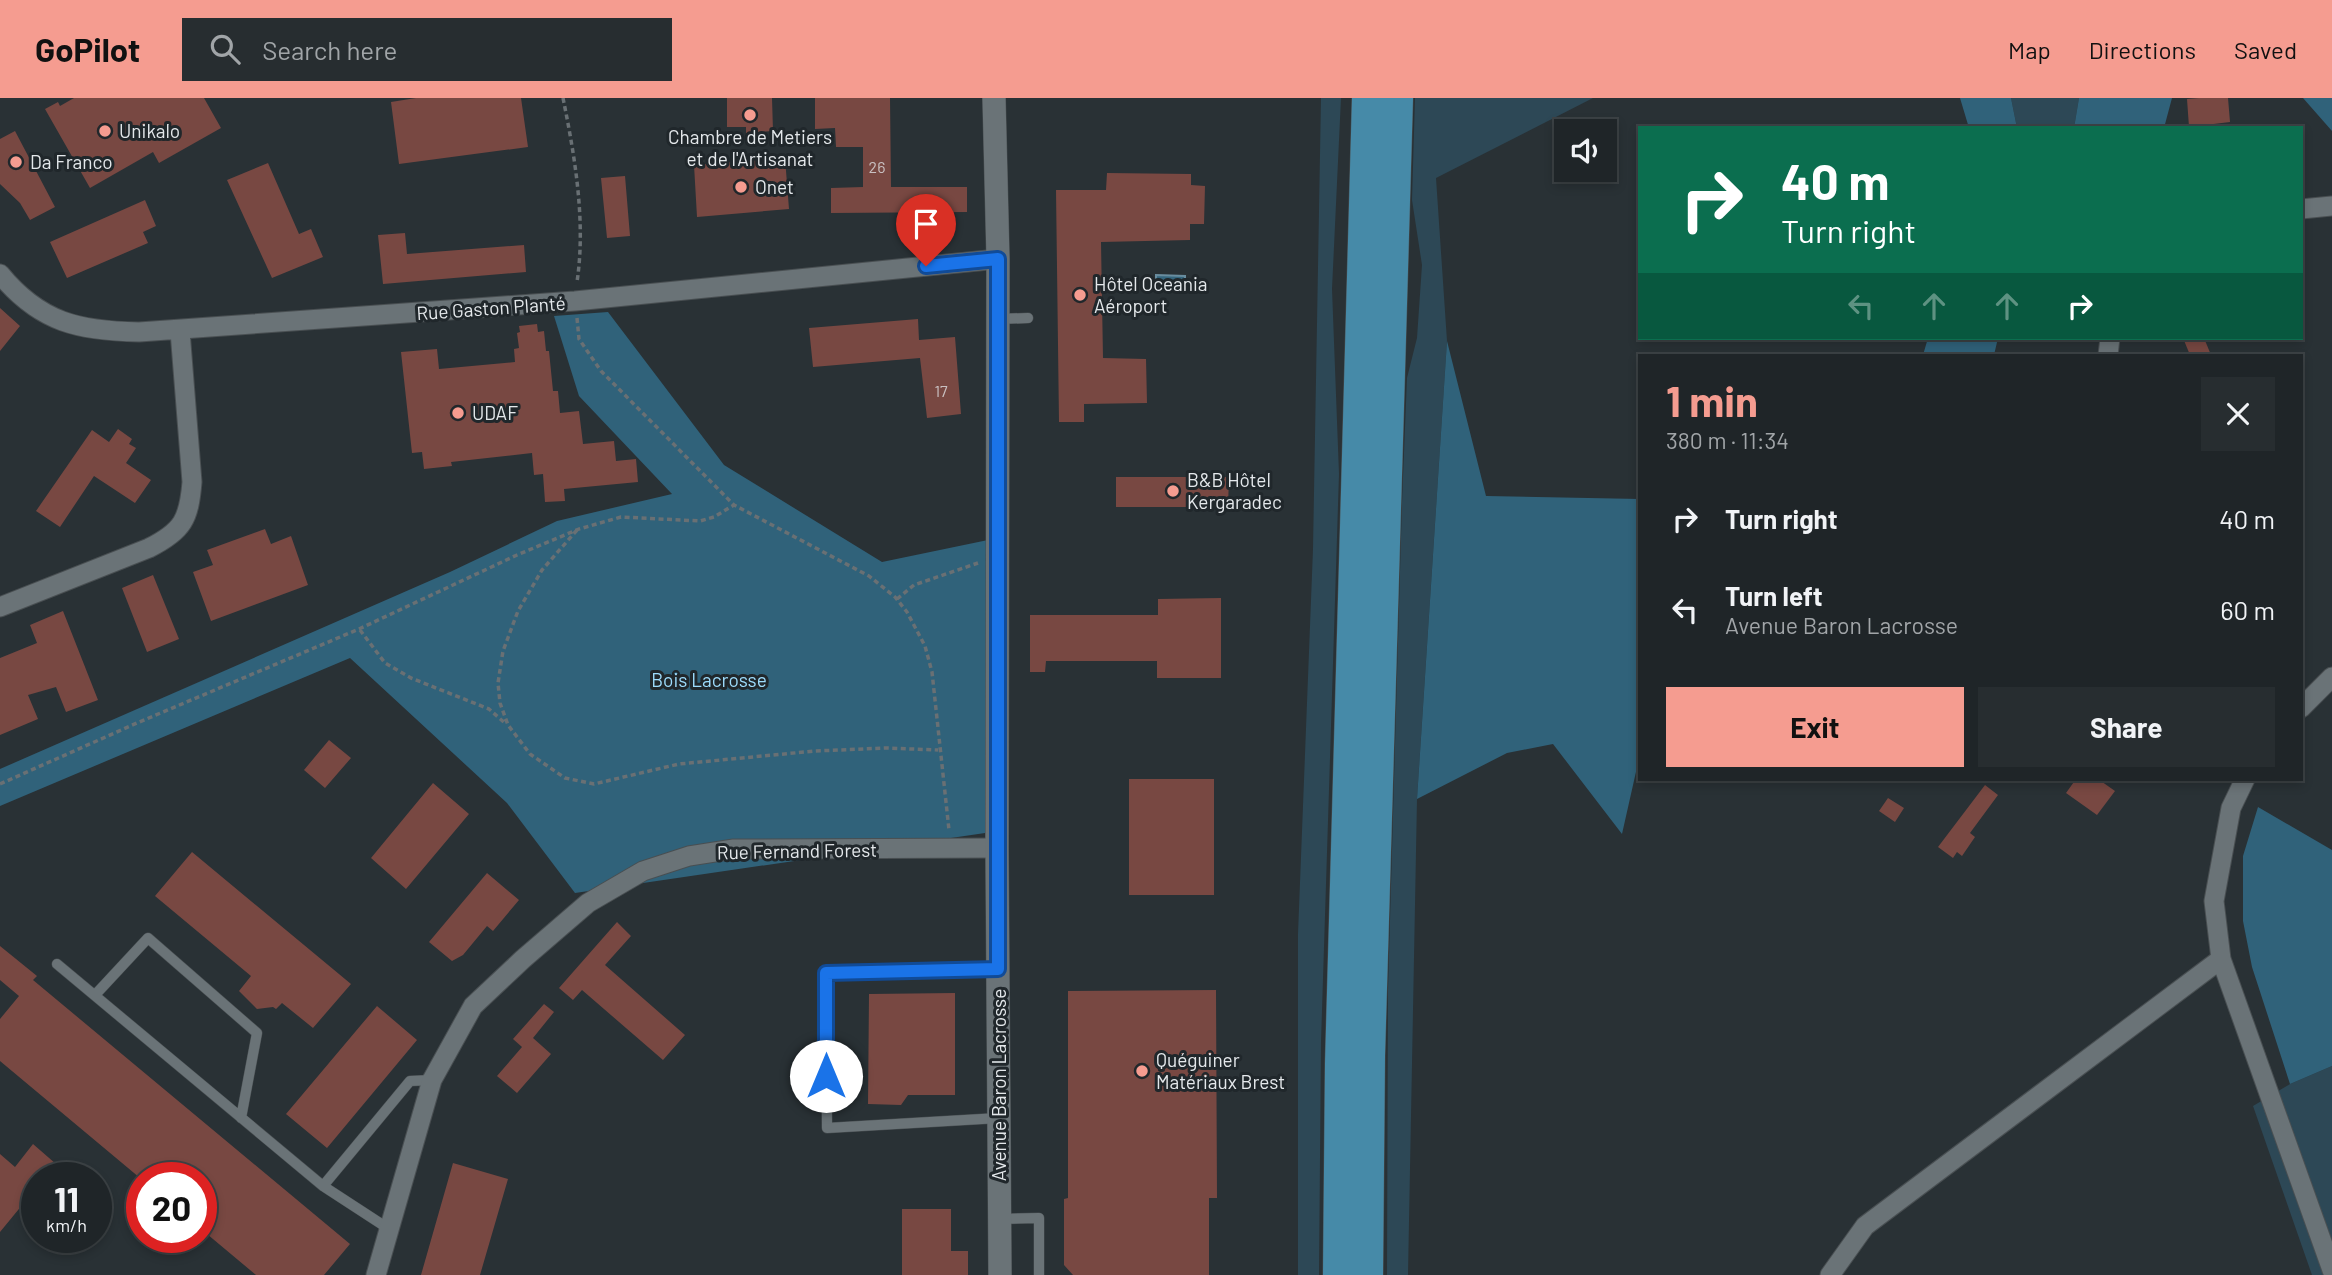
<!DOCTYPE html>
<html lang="en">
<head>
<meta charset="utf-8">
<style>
	body { margin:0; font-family:Barlow,sans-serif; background:#272d30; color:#f1f3f6; height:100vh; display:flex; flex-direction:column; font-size:26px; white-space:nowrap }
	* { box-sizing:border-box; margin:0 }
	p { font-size:23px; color:#a1a5a8 }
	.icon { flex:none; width:38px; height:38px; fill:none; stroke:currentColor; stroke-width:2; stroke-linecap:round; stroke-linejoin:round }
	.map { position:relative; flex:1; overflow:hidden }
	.details { position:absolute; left:1638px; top:256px; width:665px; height:427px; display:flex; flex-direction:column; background:#1f2528; border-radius:0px; box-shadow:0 4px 10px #0003,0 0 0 2px #3c4245 }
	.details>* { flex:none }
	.top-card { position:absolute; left:1638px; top:28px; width:665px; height:214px; border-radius:0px; box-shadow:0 4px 10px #0003,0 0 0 2px #3c4245; background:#0b6e4f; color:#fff; overflow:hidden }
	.tools { position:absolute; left:1554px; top:21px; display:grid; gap:14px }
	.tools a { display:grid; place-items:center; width:63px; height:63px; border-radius:0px; background:#1f2528; box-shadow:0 4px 10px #0003,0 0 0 2px #3c4245; font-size:35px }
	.speed { position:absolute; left:21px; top:1064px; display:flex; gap:14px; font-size:35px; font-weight:700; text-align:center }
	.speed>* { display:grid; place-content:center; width:91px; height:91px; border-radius:50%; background:#1f2528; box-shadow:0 4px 10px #0003,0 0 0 2px #3c4245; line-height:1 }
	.speed small { font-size:18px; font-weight:400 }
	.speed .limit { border:10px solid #d22; background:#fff; color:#111 }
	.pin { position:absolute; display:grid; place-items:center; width:60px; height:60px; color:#fff; margin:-72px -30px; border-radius:50% 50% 50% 0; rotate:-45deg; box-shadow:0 0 7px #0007 }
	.pin .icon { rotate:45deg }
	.me { position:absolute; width:77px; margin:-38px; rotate:0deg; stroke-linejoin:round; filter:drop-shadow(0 0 5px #0008) }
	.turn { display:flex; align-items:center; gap:24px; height:147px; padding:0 28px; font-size:32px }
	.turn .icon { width:91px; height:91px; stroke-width:2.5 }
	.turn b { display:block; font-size:49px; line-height:60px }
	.lanes { display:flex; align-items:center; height:66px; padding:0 28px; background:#0003; justify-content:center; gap:35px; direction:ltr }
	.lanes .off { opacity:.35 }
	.round { display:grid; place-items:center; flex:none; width:74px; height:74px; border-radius:0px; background:#272d30 }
	.overview { display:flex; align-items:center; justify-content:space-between; height:119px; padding:0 28px }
	h1 { font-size:42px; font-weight:700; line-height:52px; color:#f59c90 }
	.action { display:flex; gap:14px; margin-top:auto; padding:14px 28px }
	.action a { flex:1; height:80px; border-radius:0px; background:#f59c90; color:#111; font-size:28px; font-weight:700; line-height:80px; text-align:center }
	.action a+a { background:#272d30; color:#f1f3f6 }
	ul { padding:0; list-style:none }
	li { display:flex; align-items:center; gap:21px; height:91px; padding:0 28px }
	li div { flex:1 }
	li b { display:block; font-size:26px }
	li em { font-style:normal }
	header { display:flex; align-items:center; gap:42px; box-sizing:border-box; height:98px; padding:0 35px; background:#f59c90; color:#111 }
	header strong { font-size:33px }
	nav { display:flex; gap:38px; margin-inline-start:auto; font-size:24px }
	.search { width:490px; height:63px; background:#272d30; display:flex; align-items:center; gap:18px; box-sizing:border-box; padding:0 24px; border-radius:0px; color:#a1a5a8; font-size:26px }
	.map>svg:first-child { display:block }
</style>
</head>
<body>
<header>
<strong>GoPilot</strong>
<div class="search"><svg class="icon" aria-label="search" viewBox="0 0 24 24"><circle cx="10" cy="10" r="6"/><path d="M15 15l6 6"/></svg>Search here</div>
<nav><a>Map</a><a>Directions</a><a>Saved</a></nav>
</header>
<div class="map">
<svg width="2332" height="1177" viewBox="0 0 2332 1177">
	<rect width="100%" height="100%" fill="#293135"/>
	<path fill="#2d4856" d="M1321 0H1341L1332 191 1339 376 1321 944 1319 1177H1298V836L1313 451Z
		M1415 0H1593L1436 80 1447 243 1417 701 1408 1177H1387L1388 892 1402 404 1407 280 1417 240 1422 167 1412 102Z
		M2011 0H2079L2074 30H2017Z
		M2332 968V1177H2312L2253 1008 2290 986Z"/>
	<path fill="#30627a" d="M1960 0H2011L2017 30H1969Z
		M2079 0H2172L2164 30H2074Z
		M2303 0H2332V33Z
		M608 214 724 367 882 464 988 442 985 735 575 795 507 705 350 560 0 708V671L450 474 557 423 672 396 579 298 554 218Z
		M1928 240H1998L1994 257H1923Z
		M1447 243 1486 398 1640 401V656L1622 736 1553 646 1507 655 1417 701Z
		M2258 709 2332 752V968L2290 986 2252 869 2243 823V758Z"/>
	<path fill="#34667e" stroke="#698d9f" stroke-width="2" d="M1156 177 1185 178V192H1156Z"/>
	<path fill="#784842" d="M74 0H204L221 30 159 65 153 54 90 90 45 11 58 4 60 8Z
		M416 0H521L528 49 399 66 391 4Z
		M727 0H772L773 33 746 35V29H727Z
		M815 0H890L891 89H967V114L831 115V90L863 89V49H836L835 30 815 31Z
		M2199 0H2228L2230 24 2189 29 2187 1Z
		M15 33 55 109 30 122 20 105 0 86V41Z
		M785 60 789 111 697 119 694 67Z
		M268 65 299 136 311 131 323 159 272 180 227 82Z
		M1107 75 1191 76V87L1205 88 1204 126H1190V142L1101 144 1103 260 1146 261 1147 305 1084 306V324H1059L1056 92H1106Z
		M625 78 630 138 607 140 601 80Z
		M145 102 156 128 143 134 148 145 67 180 50 144Z
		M405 135 407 156 524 147 526 174 383 186 378 137Z
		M0 210 20 228 0 253Z
		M918 221 919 242 955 239 961 316 927 320 920 260 813 269 809 230Z
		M537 226 538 234 544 233 546 253H549L553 293H558L560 315 579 313 583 346 614 343 616 363 636 361 638 384 564 391 565 403 545 404 543 376 534 377 532 355 451 364 452 368 424 371 422 354 412 355 401 254 437 251 439 271 515 264 514 251 519 250 517 235 520 234 519 228Z
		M2183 240H2204L2211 257H2190Z
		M118 331 132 341 129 346 136 350 126 365 151 382 135 405 94 378 60 429 36 413 92 332 109 344Z
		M1116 379H1229L1228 409H1116Z
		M265 431 271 446 291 438 308 487 211 523 193 474 213 467 207 452Z
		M153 477 179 541 147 554 122 490Z
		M1221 500V580H1157V563H1046L1045 574H1030V517H1158V501Z
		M63 513 98 602 66 614 56 589 28 597 38 621 0 637V560L37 545 30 527Z
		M329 642 351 660 325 690 304 672Z
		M1129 681H1214V797H1129Z
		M2076 681H2098L2115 693 2097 717 2066 695Z
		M433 685 469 716 406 791 371 760Z
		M1985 687 1998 697 1970 735 1975 739 1962 758 1957 754 1953 760 1938 749Z
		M1888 700 1904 710 1895 724 1879 713Z
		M192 754 351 886 313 930 282 905 276 911 273 909 257 911 239 893 251 878 155 798Z
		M487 775 519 802 493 833 487 828 463 857 452 863 429 844Z
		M617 824 631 838 605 867 685 937 663 962 582 892 573 902 559 890Z
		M0 848 37 878 33 882 350 1146 324 1177H256L201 1131V1080H140L0 963V921L19 898 0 882Z
		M1216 892 1217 1100H1209V1177H1073L1064 1167V1101L1068 1100V893Z
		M955 895V997H908L901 1007 868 1006 869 896Z
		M544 906 554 914 533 940 551 956 517 995 497 978 522 949 513 941Z
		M377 908 417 942 327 1050 286 1016Z
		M33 1046 56 1066 45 1080H37V1089L0 1134V1056L15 1069Z
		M453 1065 508 1081 480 1177H421Z
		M902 1111H951V1153H968V1177H902Z"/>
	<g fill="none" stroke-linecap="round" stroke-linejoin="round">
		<g stroke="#494f52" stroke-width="11">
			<path id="service" d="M998 221 1028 220
				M57 866 323 1088 389 1131
				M997 871 826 875 827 1030 999 1020
				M95 897 148 840 257 935 241 1020
				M323 1088 410 983 432 982
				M1000 1121 1039 1120V1177"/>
		</g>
		<g stroke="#494f52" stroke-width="21">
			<path id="minor" d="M2301 111 2332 108
				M0 176C40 225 80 233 139 234L575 203 998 161
				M2108 257 2110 240
				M0 509 149 450C183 433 189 421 192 384L180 233
				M2301 610 2332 579
				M2245 681 2231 710 2214 803 2221 861 2332 1172
				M376 1177 432 982 473 908 523 861 588 805 643 773 689 758 734 751 997 750
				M1830 1177 1865 1128 2221 861"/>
		</g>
		<g stroke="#494f52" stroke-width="24">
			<path id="tertiary" d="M994 0 998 161 997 750 1000 1177"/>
		</g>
		<g stroke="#494f52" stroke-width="33">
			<path id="trunk" d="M1339 1177 1341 966 1368 0
				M1367 1177 1369 958 1397 0"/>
		</g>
		<path stroke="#697074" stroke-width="3.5" stroke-dasharray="5 3.5" stroke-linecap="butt" d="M563 0C575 59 586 124 577 184
			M577 220 579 241 601 273 734 407 869 478 895 499 907 514 925 548 932 574 949 732
			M577 432 542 472 518 513 503 553 498 585 500 605 508 627 530 656 565 680 594 686 679 666 815 653 886 650 938 652
			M897 501 914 487 978 465
			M360 532 385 565 411 580 489 611 506 626
			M0 686 137 625 359 531 517 457 579 431 621 419 700 423 714 419 734 407"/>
		<use href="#service" stroke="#6a7377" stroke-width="10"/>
		<use href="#minor" stroke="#6a7377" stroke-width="19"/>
		<use href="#tertiary" stroke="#6a7377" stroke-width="23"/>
		<use href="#trunk" stroke="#468aa8" stroke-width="32"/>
	</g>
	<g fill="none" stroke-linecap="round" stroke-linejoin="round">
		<g stroke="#114b97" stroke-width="18">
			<path id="route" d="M826 978V875L998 871V161L926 168"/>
		</g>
		<use href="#route" stroke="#1a73e8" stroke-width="12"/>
	</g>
	<g fill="#f59c90" stroke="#20272b" stroke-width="2.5">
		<circle cx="750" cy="17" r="7"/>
		<circle cx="105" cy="33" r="7"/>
		<circle cx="16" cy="64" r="7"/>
		<circle cx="741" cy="89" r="7"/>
		<circle cx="1080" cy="197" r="7"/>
		<circle cx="458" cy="315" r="7"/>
		<circle cx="1173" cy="393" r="7"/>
		<circle cx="1142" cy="973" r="7"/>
	</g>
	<g text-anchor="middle" stroke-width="6" stroke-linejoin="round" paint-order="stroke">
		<g font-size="16" fill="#c9c0c1">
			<text x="877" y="75">26</text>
			<text x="941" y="299">17</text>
		</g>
		<g font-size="19" fill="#e4e8eb" stroke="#20272b" text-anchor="start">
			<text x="119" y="40">Unikalo</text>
			<text x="750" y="46" text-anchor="middle">Chambre de Metiers<tspan x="750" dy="22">et de l'Artisanat</tspan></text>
			<text x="30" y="71">Da Franco</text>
			<text x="755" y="96">Onet</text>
			<text x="1094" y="193">Hôtel Oceania<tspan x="1094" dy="22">Aéroport</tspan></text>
			<text x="472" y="322">UDAF</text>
			<text x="1187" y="389">B&amp;B Hôtel<tspan x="1187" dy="22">Kergaradec</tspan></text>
			<text x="1156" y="969">Quéguiner<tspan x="1156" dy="22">Matériaux Brest</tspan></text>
		</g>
		<g font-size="19" fill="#e4e8eb" stroke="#20272b">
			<text transform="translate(491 210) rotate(-4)" y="7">Rue Gaston Planté</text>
			<text transform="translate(797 753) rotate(-1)" y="7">Rue Fernand Forest</text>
			<text transform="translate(999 987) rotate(-90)" y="7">Avenue Baron Lacrosse</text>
		</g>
		<g font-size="19" fill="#9ddcfc" stroke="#20272b">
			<text x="709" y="589">Bois Lacrosse</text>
		</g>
	</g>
</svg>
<div class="tools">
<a><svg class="icon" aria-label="sound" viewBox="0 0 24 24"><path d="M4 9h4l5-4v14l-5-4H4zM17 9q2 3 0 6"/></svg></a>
</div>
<div class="speed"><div>11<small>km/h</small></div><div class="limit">20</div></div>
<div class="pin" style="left:926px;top:168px;background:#d93025"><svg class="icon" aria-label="arrive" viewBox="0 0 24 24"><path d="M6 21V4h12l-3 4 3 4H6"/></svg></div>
<svg class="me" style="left:826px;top:978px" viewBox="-20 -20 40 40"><circle r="19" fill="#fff"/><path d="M0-13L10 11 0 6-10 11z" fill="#1a73e8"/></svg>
<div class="top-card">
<div class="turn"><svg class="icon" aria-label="right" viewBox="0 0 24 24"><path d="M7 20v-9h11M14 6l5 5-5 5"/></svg><div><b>40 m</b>Turn right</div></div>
<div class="lanes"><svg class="icon off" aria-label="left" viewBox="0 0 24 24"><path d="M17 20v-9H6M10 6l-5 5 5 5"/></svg><svg class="icon off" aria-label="ahead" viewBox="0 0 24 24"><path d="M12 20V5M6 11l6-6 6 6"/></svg><svg class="icon off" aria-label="ahead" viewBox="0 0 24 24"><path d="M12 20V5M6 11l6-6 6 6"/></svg><svg class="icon" aria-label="right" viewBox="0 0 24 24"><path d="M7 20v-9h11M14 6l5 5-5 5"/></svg></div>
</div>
<section class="details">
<div class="overview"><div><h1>1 min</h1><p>380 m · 11:34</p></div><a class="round"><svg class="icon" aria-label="close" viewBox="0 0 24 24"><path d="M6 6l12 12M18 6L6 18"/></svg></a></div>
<ul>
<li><svg class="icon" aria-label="right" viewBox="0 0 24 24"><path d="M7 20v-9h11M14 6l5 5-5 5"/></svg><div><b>Turn right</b></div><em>40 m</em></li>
<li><svg class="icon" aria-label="left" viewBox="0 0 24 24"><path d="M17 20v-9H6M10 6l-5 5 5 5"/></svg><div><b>Turn left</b><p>Avenue Baron Lacrosse</p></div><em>60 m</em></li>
</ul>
<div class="action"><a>Exit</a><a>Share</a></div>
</section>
</div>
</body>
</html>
